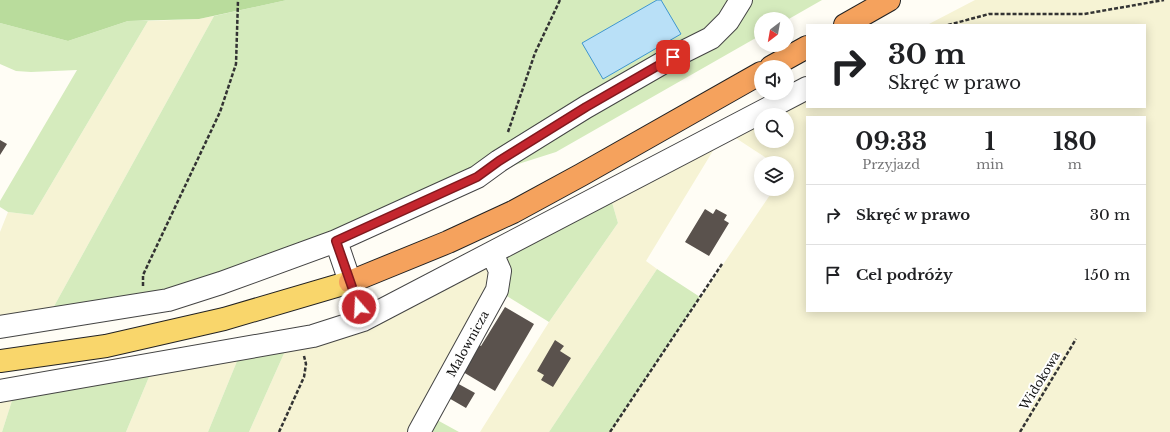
<!DOCTYPE html>
<html lang="pl">
<head>
<meta charset="utf-8">
<style>
	body { margin:0; font-family:"Libre Baskerville",serif; background:#f6f6f6; color:#202124; height:100vh; display:flex; flex-direction:column; font-size:15px; white-space:nowrap }
	* { box-sizing:border-box; margin:0 }
	p { font-size:13px; color:#757577 }
	.icon { flex:none; width:22px; height:22px; fill:none; stroke:currentColor; stroke-width:2; stroke-linecap:round; stroke-linejoin:round }
	.map { position:relative; flex:1; overflow:hidden }
	.panel { position:absolute; left:806px; top:116px; width:340px; height:196px; display:flex; flex-direction:column; background:#fff; border-radius:0px; box-shadow:0 2px 10px #0003 }
	.panel>* { flex:none }
	.hud { position:absolute; left:806px; top:24px; width:340px; height:84px; border-radius:0px; box-shadow:0 2px 10px #0003; background:#fff; color:#202124; overflow:hidden }
	.needle { width:26px; rotate:211deg }
	.fabs { position:absolute; left:754px; top:12px; display:grid; gap:8px }
	.fabs a { display:grid; place-items:center; width:40px; height:40px; border-radius:50%; background:#fff; box-shadow:0 2px 10px #0003; font-size:20px }
	.pin { position:absolute; display:grid; place-items:center; width:34px; height:34px; color:#fff; margin:-17px; border-radius:8px; box-shadow:0 2px 6px #0006 }
	.me { position:absolute; width:44px; margin:-22px; rotate:341deg; stroke-linejoin:round; filter:drop-shadow(0 0 3px #0008) }
	.turn { display:flex; align-items:center; gap:14px; height:84px; padding:0 16px; font-size:18px }
	.turn .icon { width:52px; height:52px; stroke-width:2.5 }
	.turn b { display:block; font-size:28px; line-height:34px }
	.eta { display:flex; justify-content:space-evenly; align-items:center; height:68px; text-align:center }
	.eta b { font-size:24px; font-weight:800; line-height:28px }
	ul { padding:0; list-style:none }
	li { display:flex; align-items:center; gap:12px; height:60px; padding:0 16px; border-top:1px solid #e0e0e0 }
	li div { flex:1 }
	li b { display:block; font-size:15px }
	li em { font-style:normal }
	.map>svg:first-child { display:block }
</style>
</head>
<body>
<div class="map">
<svg width="1170" height="432" viewBox="0 0 1170 432">
	<rect width="100%" height="100%" fill="#fffdf5"/>
	<path fill="#f6f3d4" fill-rule="evenodd" d="M975 0H1170V432H610L774 189H787V163H774L725 131 646 261 657 269 549 432H480L549 322 618 223 609 192 807 88V107H1145V25H927ZM761 115H787V141H761ZM807 117H1145V311H807Z
		M214 16 47 319 0 327V232L8 212 33 215 148 21 199 19Z
		M492 253 500 271 419 432H249L290 340Z
		M242 349 208 432H126L154 365Z
		M16 388 2 432H0V391Z"/>
	<path fill="#d5ebbd" d="M287 0H822L787 20 761 19V35L556 152 477 177 221 283 47 319 214 16Z
		M128 21H148L33 215 8 212 0 207V201L77 70 31 72 16 71 0 64V23L68 41Z
		M609 192 618 223 549 322 497 290 492 253Z
		M657 269 700 297 610 432H549Z
		M290 340 249 432H208L242 349Z
		M154 365 126 432H2L16 388Z
		M428 415 459 432H419Z"/>
	<path fill="#b9dc9c" d="M0 0H287L199 19 128 21 68 41 0 23Z"/>
	<path fill="#b9e0f7" stroke="#3f96cf" d="M657 0H661L681 34 603 79 582 43Z"/>
	<path fill="#5a524d" d="M0 140 7 144 0 155Z
		M705 209 713 214 716 209 727 215 724 220 729 223 709 256 685 242Z
		M505 307 534 324 495 391 458 369 474 342 481 346Z
		M555 340 564 346 560 351 571 358 553 387 541 380 544 375 537 371Z
		M455 382 475 393 466 408 447 397Z"/>
	<g fill="none" stroke-linecap="round" stroke-linejoin="round">
		<g stroke="#444" stroke-width="24">
			<path id="minor" d="M336 241 363 320
				M0 327 168 300 221 283 336 241 477 177 499 161 586 107 673 57 711 38 728 21 741 0
				M0 391 313 336 363 320 807 88
				M419 432 497 290 500 271 492 253"/>
		</g>
		<g stroke="#222" stroke-width="24">
			<path id="major" d="M0 361 106 346 224 319 350 282"/>
		</g>
		<g stroke="#222" stroke-width="24">
			<path id="highway" d="M845 25 889 0
				M771 67 807 47
				M350 282 448 242 513 212 581 175 761 73"/>
		</g>
		<path stroke="#333" stroke-width="2.5" stroke-dasharray="4 2" stroke-linecap="butt" d="M948 25 989 14H1084L1164 0
			M508 132 535 53 560 0
			M143 286V275L220 112 236 64 238 0
			M279 432 304 377 306 364 304 356
			M610 432 722 264
			M1020 432 1076 339"/>
		<use href="#minor" stroke="#fff" stroke-width="22"/>
		<use href="#major" stroke="#f9d66b" stroke-width="22"/>
		<use href="#highway" stroke="#f5a25d" stroke-width="22"/>
	</g>
	<g fill="none" stroke-linecap="round" stroke-linejoin="round">
		<g stroke="#7f191e" stroke-width="10">
			<path id="route" d="M359 307 336 241 477 177 499 161 586 107 673 57"/>
		</g>
		<use href="#route" stroke="#c4262e" stroke-width="7"/>
	</g>
	<g text-anchor="middle" stroke-width="4" stroke-linejoin="round" paint-order="stroke">
		<g font-size="12" fill="#111" stroke="#fff">
			<text transform="translate(468 344) rotate(-61)" y="4">Malownicza</text>
			<text transform="translate(1040 381) rotate(-59)" y="4">Widokowa</text>
		</g>
	</g>
</svg>
<div class="fabs">
<a><svg class="needle" viewBox="-14 -14 28 28"><path d="M0-13l5 13h-10z" fill="#e53935"/><path d="M0 13l5-13h-10z" fill="#757577"/></svg></a>
<a><svg class="icon" aria-label="sound" viewBox="0 0 24 24"><path d="M4 9h4l5-4v14l-5-4H4zM17 9q2 3 0 6"/></svg></a>
<a><svg class="icon" aria-label="search" viewBox="0 0 24 24"><circle cx="10" cy="10" r="6"/><path d="M15 15l6 6"/></svg></a>
<a><svg class="icon" aria-label="layers" viewBox="0 0 24 24"><path d="M12 4l9 5-9 5-9-5zM3 14l9 5 9-5"/></svg></a>
</div>
<div class="pin" style="left:673px;top:57px;background:#d93025"><svg class="icon" aria-label="arrive" viewBox="0 0 24 24"><path d="M6 21V4h12l-3 4 3 4H6"/></svg></div>
<svg class="me" style="left:359px;top:307px" viewBox="-20 -20 40 40"><circle r="17" fill="#c4262e" stroke="#fff" stroke-width="3"/><path d="M0-11L8 9 0 5-8 9z" fill="#fff"/></svg>
<div class="hud">
<div class="turn"><svg class="icon" aria-label="right" viewBox="0 0 24 24"><path d="M7 20v-9h11M14 6l5 5-5 5"/></svg><div><b>30 m</b>Skręć w prawo</div></div>
</div>
<section class="panel">
<div class="eta">
<div><b>09:33</b><p>Przyjazd</p></div>
<div><b>1</b><p>min</p></div>
<div><b>180</b><p>m</p></div>
</div>
<ul>
<li><svg class="icon" aria-label="right" viewBox="0 0 24 24"><path d="M7 20v-9h11M14 6l5 5-5 5"/></svg><div><b>Skręć w prawo</b></div><em>30 m</em></li>
<li><svg class="icon" aria-label="arrive" viewBox="0 0 24 24"><path d="M6 21V4h12l-3 4 3 4H6"/></svg><div><b>Cel podróży</b></div><em>150 m</em></li>
</ul>
</section>
</div>
</body>
</html>
